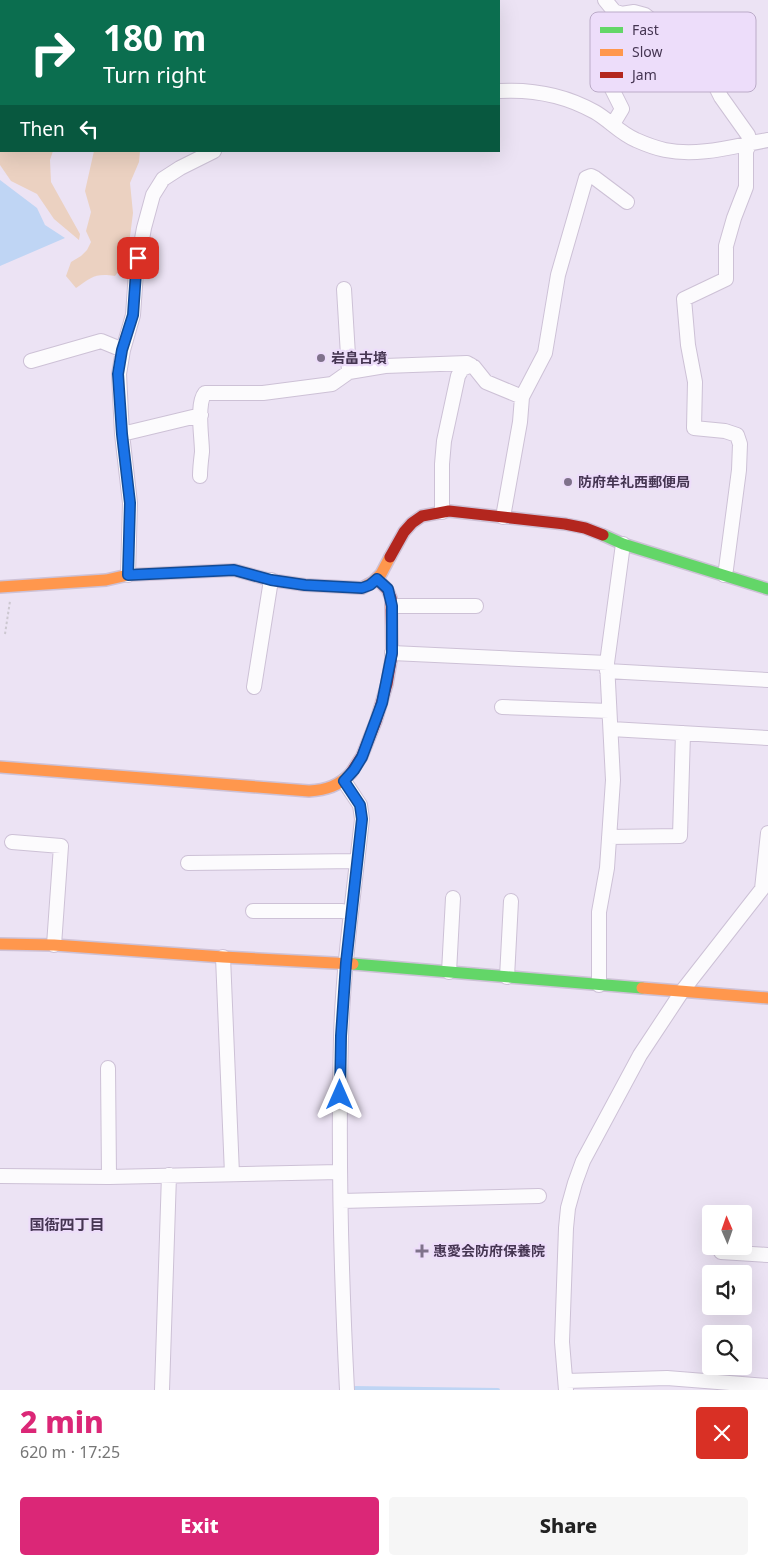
<!DOCTYPE html>
<html lang="en">
<head>
<meta charset="utf-8">
<style>
	body { margin:0; font-family:"Noto Sans","Noto Sans JP",sans-serif; background:#f6f6f6; color:#222; height:100vh; display:flex; flex-direction:column; font-size:19px; white-space:nowrap }
	* { box-sizing:border-box; margin:0 }
	p { font-size:16px; color:#767676 }
	.icon { flex:none; width:28px; height:28px; fill:none; stroke:currentColor; stroke-width:2; stroke-linecap:round; stroke-linejoin:round }
	.map { position:relative; height:1390px; overflow:hidden }
	.side { display:flex; flex-direction:column; background:#fff; flex:1 }
	.side>* { flex:none }
	.hud { position:absolute; left:0px; top:0px; width:500px; height:152px; box-shadow:0 5px 20px #0002; background:#0b6e4f; color:#fff; overflow:hidden }
	.needle { width:32px; rotate:358deg }
	.fabs { position:absolute; left:702px; top:1205px; display:grid; gap:10px }
	.fabs a { display:grid; place-items:center; width:50px; height:50px; border-radius:5px; background:#fff; box-shadow:0 5px 20px #0002; font-size:25px }
	.pin { position:absolute; display:grid; place-items:center; width:42px; height:42px; color:#fff; margin:-21px; border-radius:10px; box-shadow:0 2px 8px #0006 }
	.me { position:absolute; width:55px; margin:-28px; rotate:0deg; stroke-linejoin:round; filter:drop-shadow(0 0 4px #0008) }
	.turn { display:flex; align-items:center; gap:18px; height:105px; padding:0 20px; font-size:22px }
	.turn .icon { width:65px; height:65px; stroke-width:2.5 }
	.turn b { display:block; font-size:35px; line-height:42px }
	.then { display:flex; align-items:center; height:48px; padding:0 20px; background:#0003; gap:10px; font-size:19px }
	.round { display:grid; place-items:center; flex:none; width:52px; height:52px; border-radius:5px; background:#f6f6f6 }
	.summary { display:flex; align-items:center; justify-content:space-between; height:85px; padding:0 20px }
	h1 { font-size:30px; font-weight:800; line-height:38px; color:#db2777 }
	.action { display:flex; gap:10px; margin-top:auto; padding:10px 20px }
	.action a { flex:1; height:58px; border-radius:5px; background:#db2777; color:#fff; font-size:20px; font-weight:800; line-height:58px; text-align:center }
	.action a+a { background:#f6f6f6; color:#222 }
	.map>svg:first-child { display:block }
</style>
</head>
<body>
<div class="map">
<svg width="768" height="1390" viewBox="0 0 768 1390">
	<rect width="100%" height="100%" fill="#ece3f4"/>
	<path fill="#ebd1c1" d="M0 0H95L96 1H1V151H53L50 160 51 182 80 234 79 240 54 219 37 194 11 181 0 165Z
		M383 0H461V1H382Z
		M94 151H140L139 162 130 183 133 213 127 260 115 276C95 273 92 277 76 288L66 276 71 262 81 256 87 250 91 242 86 231 91 212 85 191Z"/>
	<path fill="#bfd5f4" d="M0 180 37 208 45 225 65 238 0 266Z"/>
	<g fill="none" stroke-linecap="round" stroke-linejoin="round">
		<path stroke="#bfd5f4" stroke-width="4" d="M352 1390V1388L498 1390"/>
		<g stroke="#cdc1d6" stroke-width="16">
			<path id="street" d="M105 0V1
				M194 0 195 1
				M605 0 614 11 621 14 634 12 645 15 685 46 705 65 721 97 748 135 750 143 746 151V187L734 218 726 246V279L684 299 688 345 695 382 694 428 725 431 737 435 740 444 739 470 726 569 724 575
				M364 1 365 0
				M499 91C533 89 565 95 595 112 609 120 621 134 636 140 645 144 656 148 665 150 699 157 734 146 768 140
				M613 124 622 109 609 83 677 41
				M344 289 349 372
				M31 361 101 341 123 350
				M122 434 201 415
				M200 476C200 468 201 460 202 452 202 437 196 404 205 393H263L332 384 349 372 385 366 467 363 474 367 486 382 522 397
				M442 512V464L444 441 458 376 462 369 471 365
				M503 517 520 422 522 397 545 353 558 275 586 178 591 176 595 178 627 202
				M128 575 130 503 122 434 119 374 123 350 133 315 136 272 144 228 153 195 163 179 180 168 214 151
				M392 606H476
				M392 653 607 663
				M607 671 768 680
				M254 687 271 580
				M502 707 609 711
				M611 729 768 738
				M344 781 360 805 362 819C354 892 343 965 341 1038 338 1155 341 1273 347 1390
				M609 837 680 836 683 733
				M12 842 61 846 54 945
				M188 863 357 861
				M253 911H342L351 913
				M223 957 232 1174
				M449 972 453 898
				M507 977 511 901
				M599 985V912L607 868 613 780 607 663 623 544
				M108 1068 109 1177
				M0 1176 109 1177 340 1172
				M341 1201 539 1196
				M721 1252 768 1255
				M566 1381 667 1378 768 1386
				M162 1390 169 1175
				M566 1390 562 1342 566 1228 568 1208 575 1183 583 1161 640 1055 683 990 762 889 768 833"/>
		</g>
		<g stroke="#cdc1d6" stroke-width="14">
			<path id="fast" d="M603 535 623 544 768 589
				M353 964 642 988"/>
		</g>
		<g stroke="#cdc1d6" stroke-width="14">
			<path id="slow" d="M0 587 106 580 128 575 234 570 271 580 305 585 362 588 373 582 381 574 390 557
				M0 767 309 791C326 790 339 786 351 773
				M0 944 54 945 223 957 353 964
				M642 988 768 998"/>
		</g>
		<g stroke="#cdc1d6" stroke-width="14">
			<path id="jam" d="M390 557 404 532 412 523 422 516 449 511 565 524 585 528 603 535
				M351 773 362 756 376 721 387 684 392 654 391 598 387 589 377 579"/>
		</g>
		<path stroke="#ccc7d0" stroke-width="2" stroke-dasharray="2.5 2.5" stroke-linecap="butt" d="M5 634 10 601"/>
		<use href="#street" stroke="#fcfbfd" stroke-width="14"/>
		<use href="#fast" stroke="#63d668" stroke-width="11"/>
		<use href="#slow" stroke="#ff974d" stroke-width="11"/>
		<use href="#jam" stroke="#b3261e" stroke-width="11"/>
	</g>
	<g fill="none" stroke-linecap="round" stroke-linejoin="round">
		<g stroke="#114b97" stroke-width="12">
			<path id="route" d="M138 258 136 272 133 315 122 350 118 374 122 434 130 503 128 575 234 570 271 580 305 585 362 588 370 585 377 579 388 589 392 606V653L382 703 362 757 354 770 344 781 360 805 362 819 346 963 341 1036 340 1095"/>
		</g>
		<use href="#route" stroke="#1a73e8" stroke-width="9"/>
	</g>
	<g fill="#7f728b" stroke="#edddfa" stroke-width="2">
		<circle cx="321" cy="358" r="5"/>
		<circle cx="568" cy="482" r="5"/>
		<path d="M419.5 1243.5h5v5h5v5h-5v5h-5v-5h-5v-5h5z"/>
	</g>
	<g text-anchor="middle" stroke-width="4.5" stroke-linejoin="round" paint-order="stroke">
		<g font-size="14" font-weight="bold" fill="#453552" stroke="#edddfa" text-anchor="start">
			<text x="331" y="363">岩畠古墳</text>
			<text x="578" y="487">防府牟礼西郵便局</text>
			<text x="433" y="1256">惠愛会防府保養院</text>
		</g>
		<g font-size="15" font-weight="bold" fill="#453552" stroke="#edddfa">
			<text x="67" y="1230">国衙四丁目</text>
		</g>
	</g>
	<rect x="590" y="12" width="166" height="80" rx="8" fill="#edddfa" stroke="#bbabc8" stroke-width="1"/>
	<rect x="600" y="27" width="23" height="6" fill="#63d668"/>
	<rect x="600" y="49" width="23" height="7" fill="#ff974d"/>
	<rect x="600" y="72" width="23" height="6" fill="#b3261e"/>
	<g font-size="14" fill="#453552">
		<text x="632" y="35">Fast</text>
		<text x="632" y="57">Slow</text>
		<text x="632" y="80">Jam</text>
	</g>
</svg>
<div class="fabs">
<a><svg class="needle" viewBox="-14 -14 28 28"><path d="M0-13l5 13h-10z" fill="#e53935"/><path d="M0 13l5-13h-10z" fill="#767676"/></svg></a>
<a><svg class="icon" aria-label="sound" viewBox="0 0 24 24"><path d="M4 9h4l5-4v14l-5-4H4zM17 9q2 3 0 6"/></svg></a>
<a><svg class="icon" aria-label="search" viewBox="0 0 24 24"><circle cx="10" cy="10" r="6"/><path d="M15 15l6 6"/></svg></a>
</div>
<div class="pin" style="left:138px;top:258px;background:#d93025"><svg class="icon" aria-label="arrive" viewBox="0 0 24 24"><path d="M6 21V4h12l-3 4 3 4H6"/></svg></div>
<svg class="me" style="left:340px;top:1095px" viewBox="-20 -20 40 40"><path d="M0-17L14 15 0 8-14 15z" fill="#1a73e8" stroke="#fff" stroke-width="4"/></svg>
<div class="hud">
<div class="turn"><svg class="icon" aria-label="right" viewBox="0 0 24 24"><path d="M7 20v-9h11M14 6l5 5-5 5"/></svg><div><b>180 m</b>Turn right</div></div>
<div class="then">Then<svg class="icon" aria-label="left" viewBox="0 0 24 24"><path d="M17 20v-9H6M10 6l-5 5 5 5"/></svg></div>
</div>
</div>
<section class="side">
<div class="summary"><div><h1>2 min</h1><p>620 m · 17:25</p></div><a class="round" style="background:#d93025;color:#fff"><svg class="icon" aria-label="close" viewBox="0 0 24 24"><path d="M6 6l12 12M18 6L6 18"/></svg></a></div>
<div class="action"><a>Exit</a><a>Share</a></div>
</section>
</body>
</html>
